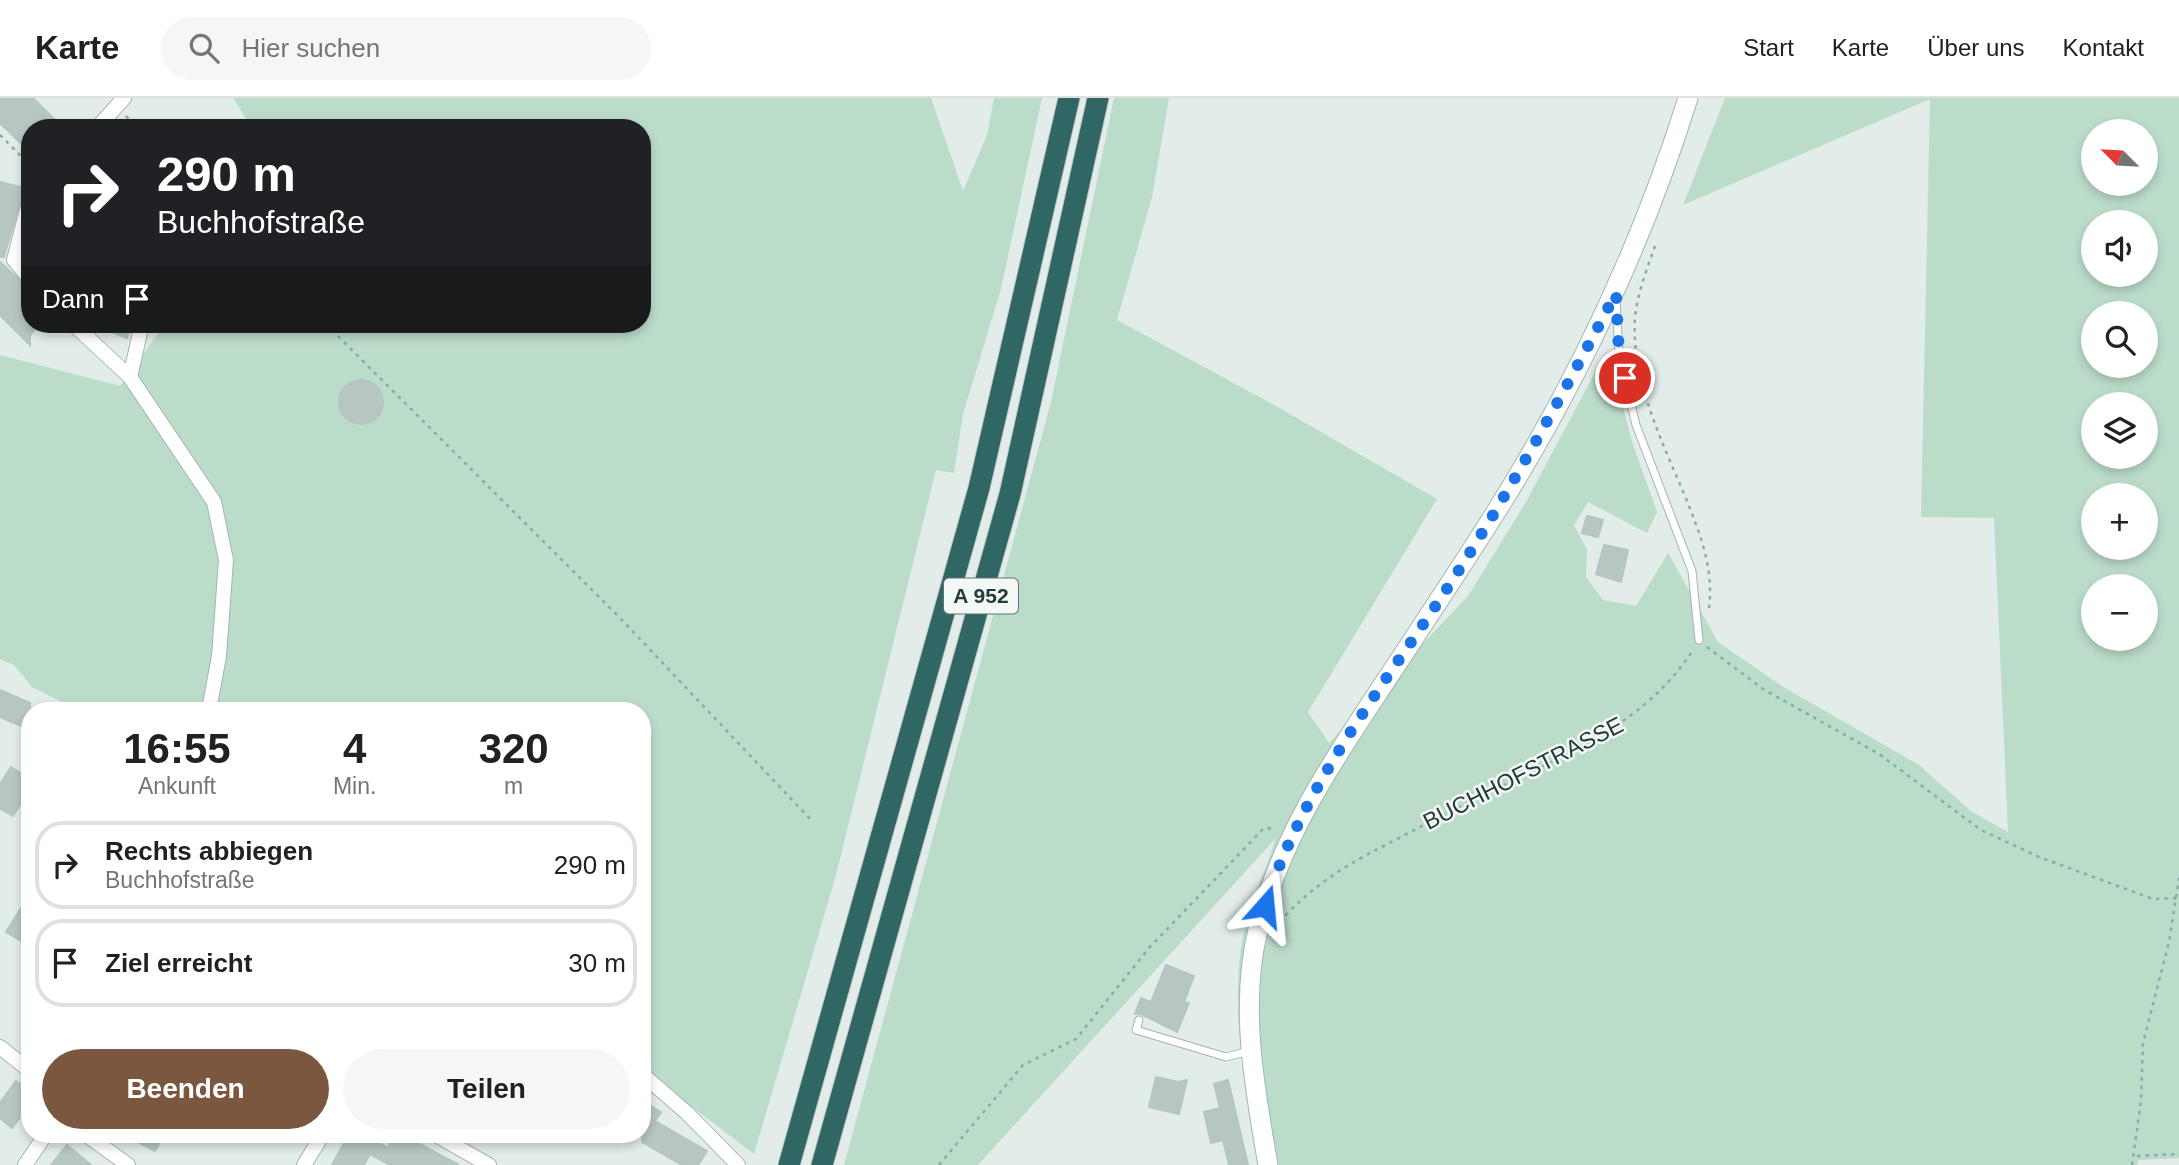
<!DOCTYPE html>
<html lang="de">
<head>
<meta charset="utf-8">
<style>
	body { margin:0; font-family:Helvetica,sans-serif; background:#f6f6f6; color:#202124; height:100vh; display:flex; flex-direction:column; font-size:26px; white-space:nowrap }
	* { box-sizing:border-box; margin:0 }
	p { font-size:23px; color:#757577 }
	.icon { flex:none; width:38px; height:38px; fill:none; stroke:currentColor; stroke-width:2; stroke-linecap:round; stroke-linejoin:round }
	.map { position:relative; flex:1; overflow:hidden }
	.panel { position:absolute; left:21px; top:604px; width:630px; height:441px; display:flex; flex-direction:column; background:#fff; border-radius:28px; box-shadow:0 4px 10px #0003 }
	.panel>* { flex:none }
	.guide { position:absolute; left:21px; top:21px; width:630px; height:214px; border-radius:28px; box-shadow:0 4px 10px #0003; background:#202124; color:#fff; overflow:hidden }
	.needle { width:46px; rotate:294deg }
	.fabs { position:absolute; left:2081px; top:21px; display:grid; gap:14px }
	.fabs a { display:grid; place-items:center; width:77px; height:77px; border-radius:50%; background:#fff; box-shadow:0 4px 10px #0003; font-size:35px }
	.pin { position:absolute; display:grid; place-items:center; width:60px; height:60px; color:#fff; margin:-30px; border:4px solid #fff; border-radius:50%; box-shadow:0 2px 7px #0007 }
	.me { position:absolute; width:77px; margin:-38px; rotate:18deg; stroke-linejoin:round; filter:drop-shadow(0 0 5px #0008) }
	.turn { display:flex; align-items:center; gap:24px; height:147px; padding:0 21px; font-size:32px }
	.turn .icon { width:91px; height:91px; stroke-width:2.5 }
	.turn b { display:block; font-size:49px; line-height:60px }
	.then { display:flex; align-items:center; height:66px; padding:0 21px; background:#0003; gap:14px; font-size:26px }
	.eta { display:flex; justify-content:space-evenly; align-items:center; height:119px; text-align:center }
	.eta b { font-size:42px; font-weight:700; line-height:49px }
	.cta { display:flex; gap:14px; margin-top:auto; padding:14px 21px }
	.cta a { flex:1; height:80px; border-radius:42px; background:#7b573f; color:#fff; font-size:28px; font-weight:700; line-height:80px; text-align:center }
	.cta a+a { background:#f6f6f6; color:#202124 }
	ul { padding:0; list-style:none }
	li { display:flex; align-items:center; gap:21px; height:88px; margin:0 14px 10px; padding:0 7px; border:4px solid #e0e0e0; border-radius:28px }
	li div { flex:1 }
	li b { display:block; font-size:26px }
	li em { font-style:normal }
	header { display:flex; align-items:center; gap:42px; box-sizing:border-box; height:98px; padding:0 35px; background:#fff; border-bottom:2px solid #e0e0e0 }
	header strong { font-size:33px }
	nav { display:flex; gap:38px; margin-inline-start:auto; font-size:24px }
	.search { width:490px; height:63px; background:#f6f6f6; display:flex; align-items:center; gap:18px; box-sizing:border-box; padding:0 24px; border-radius:38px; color:#757577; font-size:26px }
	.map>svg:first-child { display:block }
</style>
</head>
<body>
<header>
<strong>Karte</strong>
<div class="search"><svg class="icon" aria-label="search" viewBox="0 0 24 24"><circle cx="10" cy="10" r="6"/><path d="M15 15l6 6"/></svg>Hier suchen</div>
<nav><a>Start</a><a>Karte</a><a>Über uns</a><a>Kontakt</a></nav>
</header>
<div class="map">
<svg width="2179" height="1067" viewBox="0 0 2179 1067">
	<rect width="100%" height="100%" fill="#e2ece9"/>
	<path fill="#bcdcca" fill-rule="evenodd" d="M233 0H931L963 93 987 37 994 0H1042L1001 191 963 316 954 375 936 372 836 777 754 1056 642 971V612H78L32 589 14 567 0 561V257L120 288 165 226H642V30H252Z
		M1114 0H1169L1152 99 1117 222 1276 308 1437 401 1308 614 1329 645 1468 498 1526 404 1599 267 1611 264 1633 347 1657 414 1647 435 1588 404 1574 427 1587 452 1586 479 1603 502 1636 508 1668 455 1718 544 1785 590 1919 667 1971 713 2008 734 1994 420 1921 419 1930 1 1683 107 1725 0H2179V1060L2139 1062 2137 1067H1258C1245 987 1228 907 1245 827 1252 798 1268 769 1275 741L978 1067H844L1051 304ZM2093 33H2146V86H2093ZM2093 124H2146V177H2093ZM2093 215H2146V268H2093ZM2093 306H2146V359H2093ZM2093 397H2146V450H2093ZM2093 488H2146V541H2093Z"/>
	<path fill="#b8c6c2" stroke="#b5c5c1" stroke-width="2" d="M0 0H33L63 30H30V54L0 25Z
		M0 84 24 90 4 159H0Z
		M0 164 30 192V226H40L30 237V247L0 217Z
		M92 226H131L127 240Z
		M339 304a22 22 0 1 1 44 0a22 22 0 1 1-44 0Z
		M1587 418 1603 422 1598 439 1582 435Z
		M1604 447 1628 452 1621 484 1596 476Z
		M0 592 30 605V632L0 619Z
		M11 669 30 681V691L13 718 0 710V686Z
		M21 810 30 815V848L6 834Z
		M1166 867 1194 878 1184 904 1189 905 1177 934 1141 916H1135L1141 900 1151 904Z
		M1156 979 1178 984 1187 982 1179 1016 1149 1009Z
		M1228 982 1248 1067H1229L1223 1042 1211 1045 1204 1014 1220 1010 1214 986Z
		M16 983 30 993V1007L12 1030 0 1020V1005Z
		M642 1003 661 1014 655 1023 707 1053 698 1067H682L642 1044Z
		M122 1036H165L155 1053Z
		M349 1036H364L388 1050 395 1036H401L459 1067H390L370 1056 364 1067H332Z
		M67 1047 91 1067H51Z"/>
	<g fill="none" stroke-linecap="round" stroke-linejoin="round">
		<g stroke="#a5b4b1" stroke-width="9">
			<path id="service" d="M1616 202 1619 256 1636 327 1692 473 1699 542
				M1139 922 1136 932 1226 959 1249 953"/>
		</g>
		<g stroke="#a5b4b1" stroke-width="16">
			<path id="minor" d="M97 30 124 0
				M30 100 14 162 30 181
				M73 226 130 279 214 404 226 462 219 558 209 612
				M130 279 142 226
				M0 949 30 973
				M642 976 687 1015 738 1067
				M85 1036 128 1067
				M434 1036 489 1067
				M25 1067 46 1036
				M304 1067 323 1036"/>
		</g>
		<g stroke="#a1b7b3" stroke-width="21">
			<path id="secondary" d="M1268 1067C1255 992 1239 908 1258 832 1279 744 1328 670 1377 596 1416 537 1456 477 1494 417 1576 287 1642 147 1688 0"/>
		</g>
		<g stroke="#c1c8c8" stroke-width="23">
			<path id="motorway" d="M789 1067 979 390 1069 0
				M822 1067 1010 396 1098 0"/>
		</g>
		<path stroke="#84aea7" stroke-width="2.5" stroke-dasharray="3.5 5" stroke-linecap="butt" d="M126 18 137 30
			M0 37 30 67
			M1655 148C1647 171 1637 196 1635 220 1631 280 1662 344 1685 398 1700 436 1714 469 1709 511
			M326 226 622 522 813 724
			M1707 549 1763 591 1879 656 1981 732 2039 759 2153 801 2179 800
			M1280 824C1313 785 1355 762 1401 739 1437 720 1473 702 1510 684 1580 650 1649 620 1693 552
			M2137 1058 2179 1056
			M939 1067 1023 967 1076 941 1149 850 1264 730 1276 731
			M2132 1067 2141 1003 2143 945 2169 844 2179 780"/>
		<use href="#service" stroke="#fff" stroke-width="7"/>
		<use href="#minor" stroke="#fff" stroke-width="14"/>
		<use href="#secondary" stroke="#fff" stroke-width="19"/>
		<use href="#motorway" stroke="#306764" stroke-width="21"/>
	</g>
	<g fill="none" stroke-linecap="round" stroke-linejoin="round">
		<path stroke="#1a73e8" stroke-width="12" stroke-dasharray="0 21.6" d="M1265 808C1302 689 1383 589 1450 486 1511 392 1564 294 1616 195L1619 256 1625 280"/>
	</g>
	<g text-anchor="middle" stroke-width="5" stroke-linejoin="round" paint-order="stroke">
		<rect fill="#f3f8f6" stroke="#617472" stroke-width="2" x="944" y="480.5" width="74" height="35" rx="5"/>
		<g font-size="21" font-weight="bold" fill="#233c39">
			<text x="981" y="505">A 952</text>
		</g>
		<g font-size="23" fill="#233c39" stroke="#f3f8f6">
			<text transform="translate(1523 675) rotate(-27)" y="8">BUCHHOFSTRASSE</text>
		</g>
	</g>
</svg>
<div class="fabs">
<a><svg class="needle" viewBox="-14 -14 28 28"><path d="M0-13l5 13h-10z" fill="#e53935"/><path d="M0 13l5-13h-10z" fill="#757577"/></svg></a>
<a><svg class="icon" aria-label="sound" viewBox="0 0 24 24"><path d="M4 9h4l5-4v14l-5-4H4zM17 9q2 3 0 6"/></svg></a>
<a><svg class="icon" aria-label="search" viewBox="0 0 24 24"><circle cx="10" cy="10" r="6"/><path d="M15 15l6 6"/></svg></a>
<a><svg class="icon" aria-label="layers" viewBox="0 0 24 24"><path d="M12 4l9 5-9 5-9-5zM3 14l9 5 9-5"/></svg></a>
<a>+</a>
<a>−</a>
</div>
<div class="pin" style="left:1625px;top:280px;background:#d93025"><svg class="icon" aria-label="arrive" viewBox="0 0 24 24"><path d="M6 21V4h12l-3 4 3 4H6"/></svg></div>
<svg class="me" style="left:1265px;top:808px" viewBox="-20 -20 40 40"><path d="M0-17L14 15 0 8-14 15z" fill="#1a73e8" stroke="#fff" stroke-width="4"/></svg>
<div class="guide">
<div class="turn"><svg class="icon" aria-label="right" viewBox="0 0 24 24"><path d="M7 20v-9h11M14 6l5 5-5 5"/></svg><div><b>290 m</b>Buchhofstraße</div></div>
<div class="then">Dann<svg class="icon" aria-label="arrive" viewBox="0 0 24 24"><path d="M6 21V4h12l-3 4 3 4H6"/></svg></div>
</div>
<section class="panel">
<div class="eta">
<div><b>16:55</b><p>Ankunft</p></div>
<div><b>4</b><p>Min.</p></div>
<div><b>320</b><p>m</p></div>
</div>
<ul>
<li><svg class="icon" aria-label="right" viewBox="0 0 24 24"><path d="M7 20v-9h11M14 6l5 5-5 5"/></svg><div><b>Rechts abbiegen</b><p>Buchhofstraße</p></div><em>290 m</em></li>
<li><svg class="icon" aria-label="arrive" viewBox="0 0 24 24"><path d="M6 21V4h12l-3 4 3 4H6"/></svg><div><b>Ziel erreicht</b></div><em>30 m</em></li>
</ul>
<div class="cta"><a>Beenden</a><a>Teilen</a></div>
</section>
</div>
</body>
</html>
